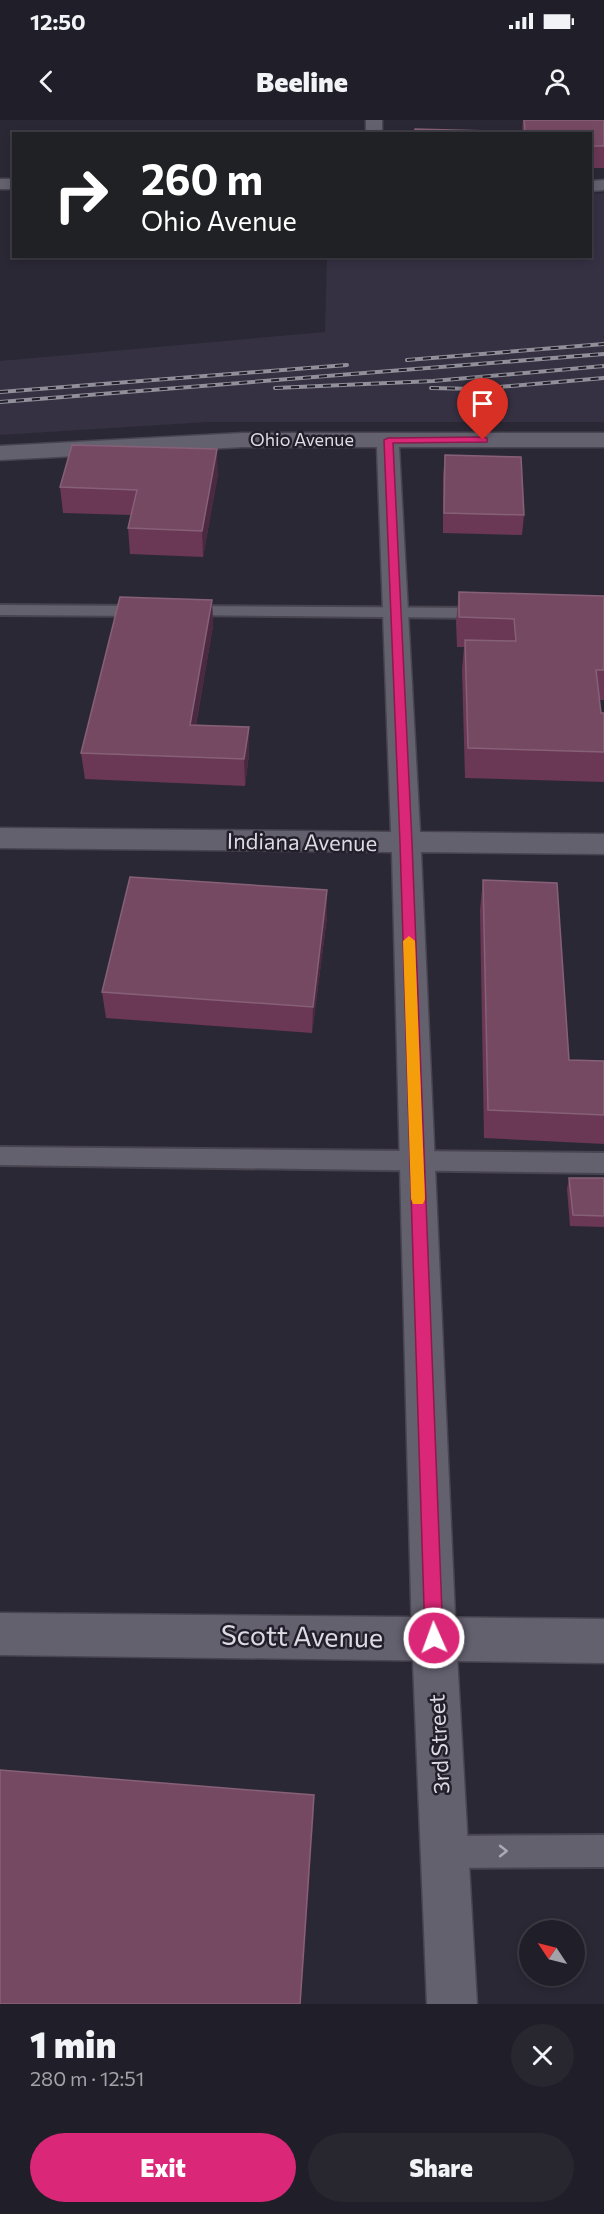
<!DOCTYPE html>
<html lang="en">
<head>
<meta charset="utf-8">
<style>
	body { margin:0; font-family:Commissioner,sans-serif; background:#282730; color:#f1f3f6; height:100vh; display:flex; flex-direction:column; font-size:22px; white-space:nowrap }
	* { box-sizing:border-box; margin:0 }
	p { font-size:20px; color:#a2a2a8 }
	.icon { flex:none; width:33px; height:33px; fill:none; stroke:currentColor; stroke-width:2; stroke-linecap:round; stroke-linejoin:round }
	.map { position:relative; height:1884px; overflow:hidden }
	.sheet { display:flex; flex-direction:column; background:#201e28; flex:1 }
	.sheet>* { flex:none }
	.guide { position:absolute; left:12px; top:12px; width:580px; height:126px; border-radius:0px; box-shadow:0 3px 9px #0003,0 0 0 2px #3d3c45; background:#202124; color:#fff; overflow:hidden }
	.needle { width:39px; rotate:305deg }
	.tools { position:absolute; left:519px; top:1800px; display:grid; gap:12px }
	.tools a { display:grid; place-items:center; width:66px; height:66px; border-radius:50%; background:#201e28; box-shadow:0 3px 9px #0003,0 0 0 2px #3d3c45; font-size:30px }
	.pin { position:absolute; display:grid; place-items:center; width:51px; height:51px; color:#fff; margin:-62px -26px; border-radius:50% 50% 50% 0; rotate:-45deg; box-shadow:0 0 6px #0007 }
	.pin .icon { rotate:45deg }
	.me { position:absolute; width:66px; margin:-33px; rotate:358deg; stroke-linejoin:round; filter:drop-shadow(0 0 4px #0008) }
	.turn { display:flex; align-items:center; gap:21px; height:126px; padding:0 30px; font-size:27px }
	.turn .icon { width:78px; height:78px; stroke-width:2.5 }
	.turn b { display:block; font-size:42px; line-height:51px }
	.round { display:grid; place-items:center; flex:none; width:63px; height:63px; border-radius:32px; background:#282730 }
	.head { display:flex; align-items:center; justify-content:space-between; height:102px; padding:0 30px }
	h1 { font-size:36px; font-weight:800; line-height:45px }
	.action { display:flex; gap:12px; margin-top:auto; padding:12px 30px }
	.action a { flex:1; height:69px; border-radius:36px; background:#db2777; color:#fff; font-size:24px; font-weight:800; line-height:69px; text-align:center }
	.action a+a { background:#282730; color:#f1f3f6 }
	.status { display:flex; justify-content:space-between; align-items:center; height:42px; padding:0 30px; background:#201e28; direction:ltr }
	.status svg { height:16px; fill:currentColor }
	header { display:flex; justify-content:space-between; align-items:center; height:78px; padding:0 30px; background:#201e28; font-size:27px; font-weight:800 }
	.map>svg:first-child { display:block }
</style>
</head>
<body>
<div class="status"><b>12:50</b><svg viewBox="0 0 49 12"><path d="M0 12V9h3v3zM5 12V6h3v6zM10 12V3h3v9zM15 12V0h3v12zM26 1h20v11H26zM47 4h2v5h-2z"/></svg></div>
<header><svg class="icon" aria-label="back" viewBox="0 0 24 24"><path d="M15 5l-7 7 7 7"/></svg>Beeline<svg class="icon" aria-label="person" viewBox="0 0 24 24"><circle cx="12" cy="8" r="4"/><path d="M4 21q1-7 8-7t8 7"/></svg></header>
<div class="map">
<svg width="604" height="1884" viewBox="0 0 604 1884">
	<rect width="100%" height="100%" fill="#2b2835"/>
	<path fill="#353143" d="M604 73V302H208L0 315V241L325 212 327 137 591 136V74Z"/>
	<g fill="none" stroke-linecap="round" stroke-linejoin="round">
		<g stroke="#484550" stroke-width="4">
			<path id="service" d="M0 485 147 486 153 487 156 491 153 495 147 496 0 495Z
				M183 486 486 488 492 489 495 493 492 497 486 498 177 495 174 491 177 487Z
				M0 1027 604 1033V1053L0 1045Z
				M604 1715V1747L444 1748 433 1743 428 1732 433 1721 444 1716Z"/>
		</g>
		<g stroke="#484550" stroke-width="3">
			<path id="minor" d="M366 0H382V14H366Z
				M0 59H14V69H0Z
				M604 60V70L591 71V61Z
				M243 313H604V327H399L420 712 604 714V734L421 732 456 1518 477 1884H427L412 1518 392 732 0 728V708L391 712 377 327H243L0 340V326Z"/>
		</g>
		<g stroke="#484550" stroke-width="3">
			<path id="secondary" d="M0 1493 604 1499V1543L0 1535Z"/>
		</g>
		<use href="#service" fill="#64616f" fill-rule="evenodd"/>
		<use href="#minor" fill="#64616f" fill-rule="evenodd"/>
		<use href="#secondary" fill="#64616f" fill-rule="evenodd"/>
		<g stroke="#918f99" stroke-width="4">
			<path id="rail" d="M407 240 604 224
				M275 268 433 261 604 246
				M431 268 476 269 604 258
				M0 272 347 245
				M0 282 604 234"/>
		</g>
		<use href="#rail" stroke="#221f2b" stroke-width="2" stroke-dasharray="8" stroke-linecap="butt"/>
	</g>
	<path fill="#6a3754" d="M523 0H604V48H591V14L522 11Z
		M445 335 524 395 522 415 443 413V355Z
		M218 354 203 437 130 434 128 408 131 395 63 393 60 367Z
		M459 472 604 476V580H599L601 593H604V662L465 658 462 550 464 527H457L456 502Z
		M212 480 213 506 196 605 249 634 245 666 85 659 81 633Z
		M483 760 569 940 604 941V1024L484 1018 480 790Z
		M327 797 312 913 106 898 102 872Z
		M569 1058H604V1107L570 1106 567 1069Z"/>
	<path fill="#4b2a41" d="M217 329 218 354 203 437 202 411Z
		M212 480 213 506 191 632 190 605Z
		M249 607V634L245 666 244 639Z
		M327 770V797L312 913 313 887Z
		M314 1675V1693L301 1884H300Z"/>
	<path fill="#764963" stroke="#866077" stroke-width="1.5" d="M524 0H604V26H591V14H414L415 9 525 12Z
		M72 325 217 329 202 411 128 408 137 370 60 367Z
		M445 335 521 337 524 395 444 393Z
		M459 472 604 476V550H596L601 593H604V632L468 628 465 520 516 521 514 499 459 497Z
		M120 477 212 480 190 605 249 607 244 639 81 633Z
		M130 757 327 770 313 887 102 872Z
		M483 760 557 763 569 940 604 941V995L488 990Z
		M569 1058H604V1096L573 1095Z
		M0 1650 314 1675 300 1884H0Z"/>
	<defs><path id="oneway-chevron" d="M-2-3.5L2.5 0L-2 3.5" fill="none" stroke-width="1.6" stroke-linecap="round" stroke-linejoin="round" transform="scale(1.5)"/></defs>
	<use stroke="#acaab5" href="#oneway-chevron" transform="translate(503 1731)"/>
	<path fill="#db2777" stroke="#8e194d" stroke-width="1.5" d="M483 317 487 318V322L393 323 412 723 443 1518 440 1524 434 1527 427 1524 425 1518 400 723 384 320 388 318Z"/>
	<path fill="#f59e0b" d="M409 816 415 821 425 1079 423 1084H413L411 1079 403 821Z"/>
	<g text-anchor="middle" stroke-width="5" stroke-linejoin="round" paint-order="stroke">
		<g font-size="18" fill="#dcdae3" stroke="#221f2b">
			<text x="302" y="326">Ohio Avenue</text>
		</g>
		<g font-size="22" fill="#dcdae3" stroke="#221f2b">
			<text transform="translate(302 722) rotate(1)" y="8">Indiana Avenue</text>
			<text transform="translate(439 1624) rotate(-93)" y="8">3rd Street</text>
		</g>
		<g font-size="27" fill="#dcdae3" stroke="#221f2b">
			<text transform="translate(302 1517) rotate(1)" y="9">Scott Avenue</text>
		</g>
	</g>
</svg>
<div class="tools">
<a><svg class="needle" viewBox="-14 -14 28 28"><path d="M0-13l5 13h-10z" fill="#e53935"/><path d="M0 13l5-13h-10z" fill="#a2a2a8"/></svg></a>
</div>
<div class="pin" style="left:483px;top:320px;background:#d93025"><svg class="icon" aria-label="arrive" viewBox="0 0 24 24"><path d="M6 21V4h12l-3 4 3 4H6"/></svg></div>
<svg class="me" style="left:434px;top:1518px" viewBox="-20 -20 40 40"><circle r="17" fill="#db2777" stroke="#fff" stroke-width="3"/><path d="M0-11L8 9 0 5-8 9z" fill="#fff"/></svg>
<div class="guide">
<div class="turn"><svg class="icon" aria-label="right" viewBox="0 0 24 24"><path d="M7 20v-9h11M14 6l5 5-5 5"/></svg><div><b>260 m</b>Ohio Avenue</div></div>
</div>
</div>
<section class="sheet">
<div class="head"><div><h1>1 min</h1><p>280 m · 12:51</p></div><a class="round"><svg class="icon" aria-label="close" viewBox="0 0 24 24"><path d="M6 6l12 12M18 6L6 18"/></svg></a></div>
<div class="action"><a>Exit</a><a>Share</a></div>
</section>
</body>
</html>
